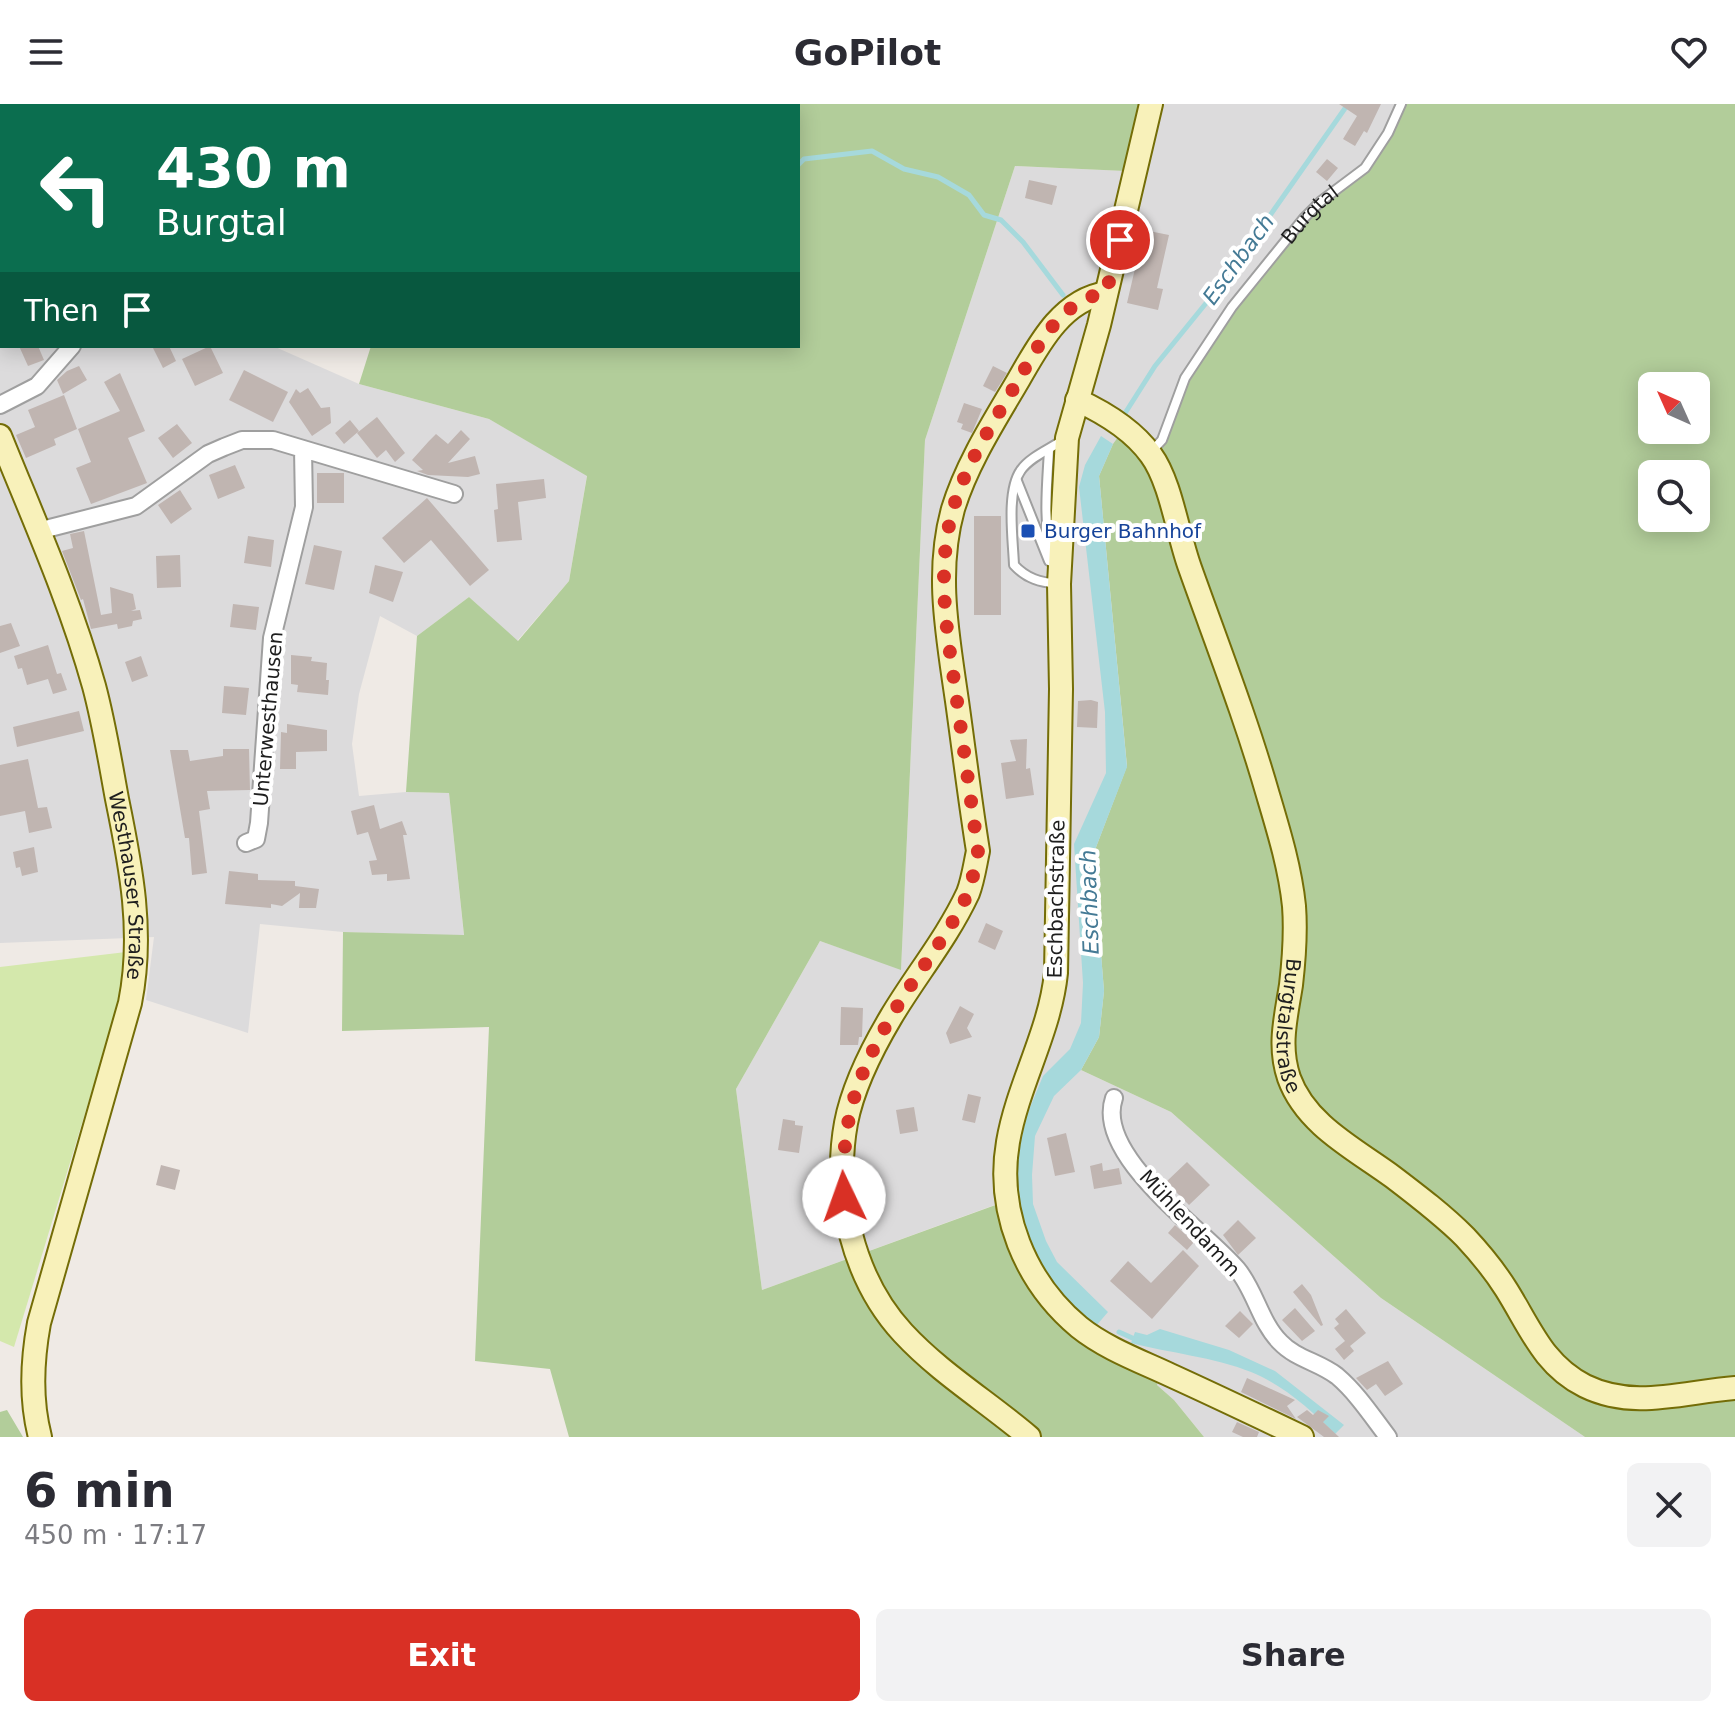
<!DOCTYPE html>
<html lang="en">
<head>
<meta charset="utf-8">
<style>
	body { margin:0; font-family:"DejaVu Sans",sans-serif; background:#f2f2f3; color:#2b2b33; height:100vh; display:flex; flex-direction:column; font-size:30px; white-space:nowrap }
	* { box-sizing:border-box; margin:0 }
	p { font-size:26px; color:#7c7c81 }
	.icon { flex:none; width:44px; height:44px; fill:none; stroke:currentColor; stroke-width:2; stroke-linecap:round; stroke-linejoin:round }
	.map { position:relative; height:1333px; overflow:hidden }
	.details { display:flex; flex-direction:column; background:#fff; flex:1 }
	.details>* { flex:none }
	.guide { position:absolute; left:0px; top:0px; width:800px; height:244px; box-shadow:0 4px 20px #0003; background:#0b6e4f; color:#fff; overflow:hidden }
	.needle { width:52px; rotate:315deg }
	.fabs { position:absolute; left:1638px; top:268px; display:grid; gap:16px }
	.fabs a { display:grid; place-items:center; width:72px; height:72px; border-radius:12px; background:#fff; box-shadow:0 4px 20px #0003; font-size:40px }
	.pin { position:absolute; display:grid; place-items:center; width:68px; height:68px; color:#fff; margin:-34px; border:4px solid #fff; border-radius:50%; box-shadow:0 2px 8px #0007 }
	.me { position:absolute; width:88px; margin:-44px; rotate:357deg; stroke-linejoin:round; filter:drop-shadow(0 0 6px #0008) }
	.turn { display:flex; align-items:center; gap:28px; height:168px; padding:0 24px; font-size:36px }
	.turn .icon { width:104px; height:104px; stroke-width:2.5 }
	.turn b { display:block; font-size:56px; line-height:68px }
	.then { display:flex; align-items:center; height:76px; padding:0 24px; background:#0003; gap:16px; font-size:30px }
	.round { display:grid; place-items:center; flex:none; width:84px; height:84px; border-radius:12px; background:#f2f2f3 }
	.overview { display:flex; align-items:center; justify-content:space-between; height:136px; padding:0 24px }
	h1 { font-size:48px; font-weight:600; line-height:60px }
	.action { display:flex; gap:16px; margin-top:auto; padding:16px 24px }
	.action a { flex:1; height:92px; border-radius:12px; background:#d93025; color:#fff; font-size:32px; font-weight:600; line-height:92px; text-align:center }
	.action a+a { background:#f2f2f3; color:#2b2b33 }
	header { display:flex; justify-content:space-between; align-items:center; height:104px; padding:0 24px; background:#fff; font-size:36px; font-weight:600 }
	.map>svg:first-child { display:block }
</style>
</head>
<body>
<header><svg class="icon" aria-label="menu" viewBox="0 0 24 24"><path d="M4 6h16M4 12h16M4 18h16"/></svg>GoPilot<svg class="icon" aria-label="heart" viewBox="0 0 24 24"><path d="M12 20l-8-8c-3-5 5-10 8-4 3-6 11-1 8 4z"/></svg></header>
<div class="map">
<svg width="1735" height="1333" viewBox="0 0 1735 1333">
	<rect width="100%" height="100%" fill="#efeae5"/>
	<path fill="#dcdbdc" d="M0 0H309L2 2V242H273L359 280 489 315 587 371 569 477 517 537 469 493 417 532 380 512 359 590 352 640 359 692 406 688 449 689 464 832 343 828 260 820 248 929 146 896 154 833 0 839Z
		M1142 0H1401L1388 29 1150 349 1099 372 1127 663 1093 751 1104 887 1099 933 1081 966 1171 1008 1381 1194 1585 1333H1204L1174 1296 1156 1280 1159 1274 1086 1239 1000 1099 762 1186 736 985 820 837 901 865 925 336 1015 62 1125 67Z"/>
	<path fill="#d4e8ac" d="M126 848 117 904 14 1243 0 1237V863Z"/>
	<path fill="#b2cd9a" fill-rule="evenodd" d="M513 0H1142L1125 67 1015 62 925 336 901 866 820 837 736 985 762 1186 1001 1099 1021 1168 1159 1274 1157 1281 1174 1296 1204 1333H569L550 1265 475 1257 489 923 342 927 343 828 464 831 449 689 406 688 417 532 469 493 518 537 569 477 587 372 489 315 359 280 371 242H798V2Z
		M1401 0H1735V1333H1585L1381 1194 1171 1008 1081 966 1099 933 1104 887 1093 751 1127 662 1099 372 1113 340 1124 325 1150 349 1185 274 1304 114 1365 64ZM1652 282H1696V326H1652ZM1652 370H1696V414H1652Z
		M7 1306 23 1333H0V1308Z"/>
	<path fill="#a6d9dc" d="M1101 332 1113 340 1099 372 1127 663 1093 751 1104 887 1099 933 1081 966 1054 992 1035 1032 1032 1071 1033 1100 1046 1137 1057 1158 1108 1208 1096 1222 1063 1191 1042 1162 1026 1125 1016 1087 1017 1054 1027 1011 1043 972 1070 945 1081 919 1083 879 1074 740 1106 669 1105 608 1079 383 1085 361Z
		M1160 1225 1229 1246 1275 1267 1344 1321 1335 1330C1311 1306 1283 1281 1251 1268 1213 1253 1170 1249 1131 1239L1135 1228 1147 1231Z"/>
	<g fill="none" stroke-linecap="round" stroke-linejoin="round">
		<path stroke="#a6d9dc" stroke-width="5" d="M798 61 804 55 872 47 904 65 938 73 969 91 984 111 1001 116 1023 138 1063 191
			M1122 314 1155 262 1224 177 1348 0
			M1119 1228 1139 1237"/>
	</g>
	<path fill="#c0b5b1" d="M1339 0H1381L1367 29 1364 27 1355 42 1343 35 1357 12Z
		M1327 55 1338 64 1327 77 1316 68Z
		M1029 76 1057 82 1052 101 1025 94Z
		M1144 126 1169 131 1157 184 1163 185 1158 206 1127 199Z
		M19 242H38L44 256 28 262Z
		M152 242H169L176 257 163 264Z
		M210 242 223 269 195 282 182 255Z
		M79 262 87 276 63 290 57 276 67 267Z
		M993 262 1007 269 995 288 983 282Z
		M244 266 288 288 273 318 229 296Z
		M120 269 145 327 128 334 147 379 91 400 76 364 91 358 78 325 120 307 104 278Z
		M308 284 321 304 330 303 331 319 312 332 289 298 296 285 300 289Z
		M64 291 77 325 54 335 56 341 26 354 16 331 35 323 28 306Z
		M964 299 982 305 972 329 961 325 963 320 957 318Z
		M377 313 405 349 395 358 386 346 377 354 357 329Z
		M350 316 359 327 344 340 335 329Z
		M177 320 192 339 173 354 158 334Z
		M461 326 470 335 448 359 475 352 480 370 468 373 428 371 417 367 423 366 412 356 429 337 436 330 448 340Z
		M235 361 245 384 218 395 209 371Z
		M317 369H344V399H317Z
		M544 375 546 394 518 398 522 436 497 438 494 406 498 405 496 380Z
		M180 386 192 405 171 420 158 401Z
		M427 394 489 466 470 482 431 436 404 459 382 434Z
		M974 412H1001V511H974Z
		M84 427 101 511 112 509 110 483 133 490 136 505 131 507 140 506 142 515 133 517 132 522 118 525 117 520 91 525 83 495 81 496 62 447 73 444 70 430Z
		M248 432 274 436 271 463 244 459Z
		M314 441 342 447 334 486 305 480Z
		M180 451 181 483 157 484 156 452Z
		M375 461 403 468 393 498 369 489Z
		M233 500 259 503 256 526 230 523Z
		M11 519 20 542 0 549V522Z
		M48 541 57 570 61 569 67 586 53 590 48 575 27 581 22 564 18 565 14 552Z
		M291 551 312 553 311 557 327 559 326 576H329L328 591 297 588 298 581 291 580Z
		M141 552 148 572 132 578 125 558Z
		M224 582 249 584 246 611 222 609Z
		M1091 596 1098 598 1097 624 1077 623 1078 597Z
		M79 607 84 627 17 643 13 623Z
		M287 620 327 626V647L296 648V665H280L281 628 287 629Z
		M1027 635 1026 665 1030 664 1034 691 1006 695 1001 659 1016 657 1010 636Z
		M223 645H249L250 686 207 687 210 705 199 707 207 769 192 771 189 734H185L170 646H188L190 657 223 652Z
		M28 655 38 704 47 703 52 724 29 729 25 707 0 712V661Z
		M374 701 380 725 402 717 407 731H403L410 775 387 777V770L372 771 369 757 377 756 368 728 357 731 351 707Z
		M34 743 38 768 22 772 20 763 16 764 13 748Z
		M229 767 258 770V776L295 777V782L319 785 316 804H299L300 789 282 802 271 800V804L225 800Z
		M986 819 1003 827 995 846 978 838Z
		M960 902 974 910 967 924 972 933 950 940 946 929Z
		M841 903 863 904 862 933H859L858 941H840Z
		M968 990 981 993 975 1019 962 1016Z
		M914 1003 918 1027 900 1030 896 1006Z
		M783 1015 795 1017V1021L803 1022 799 1049 778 1046Z
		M1066 1029 1075 1068 1055 1072 1047 1034Z
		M1187 1058 1210 1081 1189 1101 1166 1078Z
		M1102 1059 1103 1067 1119 1064 1122 1080 1094 1085 1090 1062Z
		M161 1061 180 1066 175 1086 156 1081Z
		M1238 1116 1256 1134 1238 1151 1223 1131Z
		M1175 1121 1194 1138 1187 1146 1168 1129Z
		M1183 1146 1199 1162 1152 1215 1110 1177 1128 1157 1151 1179Z
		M1302 1180 1311 1191 1323 1221 1321 1222 1293 1188Z
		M1295 1204 1315 1227 1302 1237 1282 1216Z
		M1346 1205 1366 1229 1350 1242 1354 1247 1344 1256 1335 1245 1345 1237 1334 1224 1339 1220 1335 1215Z
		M1240 1207 1253 1220 1239 1234 1225 1222Z
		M1388 1257 1403 1280 1385 1292 1376 1280 1367 1286 1356 1274Z
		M1247 1274 1295 1296 1287 1302 1296 1315 1241 1288Z
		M1307 1306 1313 1311 1318 1306 1329 1312 1323 1318 1339 1333H1324L1297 1313Z
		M1237 1318 1259 1328 1257 1333H1243L1232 1328Z"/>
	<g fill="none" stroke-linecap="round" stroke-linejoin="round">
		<g stroke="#9f9f9f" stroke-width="12">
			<g id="lane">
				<path d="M1049 346C1047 382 1043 417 1052 453"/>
				<path id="s1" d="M1150 349 1162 336 1185 274 1232 203 1304 114 1321 97 1365 64 1388 29 1401 0"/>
				<path d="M1017 377 1049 457"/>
				<path d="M1058 480C1040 478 1027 475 1014 461 1013 435 1006 387 1021 366 1030 353 1050 345 1063 336"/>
			</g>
		</g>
		<g stroke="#9f9f9f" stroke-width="20">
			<path id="street" d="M141 2 142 0
				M0 301 37 282 72 242
				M38 427 136 402 208 350 224 343 242 336H273L454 390
				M246 739 256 735 259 719 272 534 304 403 303 345
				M1114 994C1094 1052 1204 1126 1237 1165 1255 1186 1260 1218 1280 1238 1296 1255 1319 1258 1337 1272 1357 1289 1372 1312 1388 1333"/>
		</g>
		<g stroke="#746d07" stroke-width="26">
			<g id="secondary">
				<path d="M1151 0 1099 221 1067 334 1059 480 1061 585 1056 869C1050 928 1018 980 1008 1038 996 1107 1025 1178 1079 1223 1105 1244 1140 1257 1170 1271 1214 1291 1258 1312 1302 1333"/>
				<path id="s2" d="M1077 296C1103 308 1134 327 1151 351 1171 378 1178 432 1190 464 1217 540 1246 614 1268 691 1279 728 1290 764 1294 802 1296 828 1294 855 1291 881 1286 913 1278 942 1289 974 1306 1021 1355 1045 1393 1073 1418 1092 1443 1111 1465 1133 1480 1149 1494 1166 1506 1185 1530 1223 1543 1261 1585 1282 1634 1306 1683 1288 1735 1284"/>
				<path id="s3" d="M0 332C33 414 70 496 94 582 104 619 110 657 117 695 131 763 144 829 130 899L39 1219C32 1257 30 1295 40 1333"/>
				<path d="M1029 1333C988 1298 940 1269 903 1229 853 1175 833 1090 846 1019 853 982 872 945 891 913 916 871 947 834 968 789 973 776 975 761 978 747 970 697 964 647 957 597 948 533 935 469 953 405 967 359 995 316 1019 275 1039 240 1062 196 1106 189"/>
			</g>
		</g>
		<use href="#lane" stroke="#fff" stroke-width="8"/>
		<use href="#street" stroke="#fff" stroke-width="16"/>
		<use href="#secondary" stroke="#f8f1ba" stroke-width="22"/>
	</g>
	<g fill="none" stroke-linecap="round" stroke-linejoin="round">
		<path stroke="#d93025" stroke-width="14" stroke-dasharray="0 25.2" d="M844 1093C841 1020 854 977 891 913 915 871 947 834 968 789 973 776 975 761 978 747 971 697 964 647 957 597 948 533 935 469 953 405 966 359 995 316 1019 275 1039 240 1062 195 1106 189L1120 136"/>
	</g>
	<rect fill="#1a4fb4" stroke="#fff" stroke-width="3" x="1020" y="419" width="16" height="16" rx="4"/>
	<g text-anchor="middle" stroke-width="8" stroke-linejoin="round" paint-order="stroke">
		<g font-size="20" fill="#1e1e1e" stroke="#fff">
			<text dy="7" stroke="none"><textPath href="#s1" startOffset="290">Burgtal</textPath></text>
			<text transform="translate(268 615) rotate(-85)" y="7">Unterwesthausen</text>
			<text dy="7" stroke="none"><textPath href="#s3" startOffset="470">Westhauser Straße</textPath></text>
			<text transform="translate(1056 795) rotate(-89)" y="7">Eschbachstraße</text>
			<text dy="7" stroke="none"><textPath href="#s2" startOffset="688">Burgtalstraße</textPath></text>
			<text transform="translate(1190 1119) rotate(47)" y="7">Mühlendamm</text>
		</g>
		<g font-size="20" fill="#164399" stroke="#fff" text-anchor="start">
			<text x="1044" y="434">Burger Bahnhof</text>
		</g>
		<g font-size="22" font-style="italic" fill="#447a95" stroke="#fff">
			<text transform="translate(1238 155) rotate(-54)" y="8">Eschbach</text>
			<text transform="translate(1089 798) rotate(-92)" y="8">Eschbach</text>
		</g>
	</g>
</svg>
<div class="fabs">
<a><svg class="needle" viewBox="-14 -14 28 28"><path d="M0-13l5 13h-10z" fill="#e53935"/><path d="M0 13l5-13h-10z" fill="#7c7c81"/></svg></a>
<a><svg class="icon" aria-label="search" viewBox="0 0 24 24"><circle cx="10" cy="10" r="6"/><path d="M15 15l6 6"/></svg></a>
</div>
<div class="pin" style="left:1120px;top:136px;background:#d93025"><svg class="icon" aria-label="arrive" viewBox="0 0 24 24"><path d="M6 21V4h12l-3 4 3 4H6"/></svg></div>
<svg class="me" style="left:844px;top:1093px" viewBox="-20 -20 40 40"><circle r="19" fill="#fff"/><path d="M0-13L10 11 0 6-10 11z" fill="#d93025"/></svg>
<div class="guide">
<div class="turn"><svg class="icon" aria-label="left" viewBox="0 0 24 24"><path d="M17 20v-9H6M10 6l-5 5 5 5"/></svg><div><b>430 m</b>Burgtal</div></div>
<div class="then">Then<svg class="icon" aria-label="arrive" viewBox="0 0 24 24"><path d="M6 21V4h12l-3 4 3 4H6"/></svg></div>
</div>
</div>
<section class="details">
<div class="overview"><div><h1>6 min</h1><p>450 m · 17:17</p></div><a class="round"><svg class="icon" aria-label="close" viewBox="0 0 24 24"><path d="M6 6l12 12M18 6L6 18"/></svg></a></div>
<div class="action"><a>Exit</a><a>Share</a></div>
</section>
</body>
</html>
